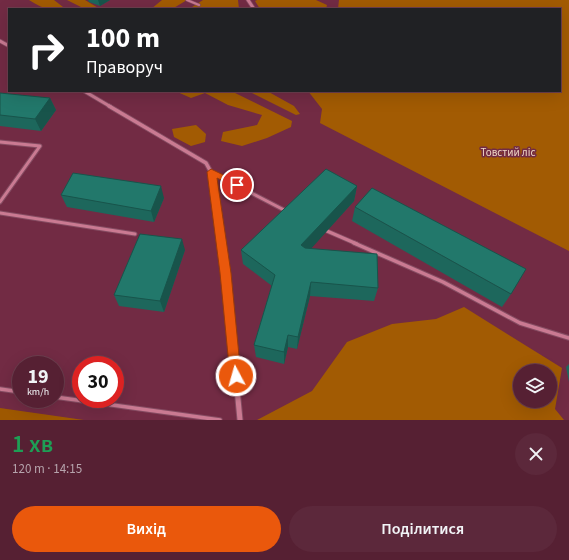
<!DOCTYPE html>
<html lang="uk">
<head>
<meta charset="utf-8">
<style>
	body { margin:0; font-family:"Source Sans 3",sans-serif; background:#5c283b; color:#f1f3f6; height:100vh; display:flex; flex-direction:column; font-size:15px; white-space:nowrap }
	* { box-sizing:border-box; margin:0 }
	p { font-size:13px; color:#b6a3ac }
	.icon { flex:none; width:22px; height:22px; fill:none; stroke:currentColor; stroke-width:2; stroke-linecap:round; stroke-linejoin:round }
	.map { position:relative; height:420px; overflow:hidden }
	.details { display:flex; flex-direction:column; background:#562033; flex:1 }
	.details>* { flex:none }
	.hud { position:absolute; left:8px; top:8px; width:553px; height:84px; border-radius:0px; box-shadow:0 4px 16px #0002,0 0 0 1px #6c3e4e; background:#202124; color:#fff; overflow:hidden }
	.buttons { position:absolute; left:513px; top:364px; display:grid; gap:8px }
	.buttons a { display:grid; place-items:center; width:44px; height:44px; border-radius:50%; background:#562033; box-shadow:0 4px 16px #0002,0 0 0 1px #6c3e4e; font-size:20px }
	.speed { position:absolute; left:12px; top:356px; display:flex; gap:8px; font-size:20px; font-weight:700; text-align:center }
	.speed>* { display:grid; place-content:center; width:52px; height:52px; border-radius:50%; background:#562033; box-shadow:0 4px 16px #0002,0 0 0 1px #6c3e4e; line-height:1 }
	.speed small { font-size:10px; font-weight:400 }
	.speed .limit { border:6px solid #d22; background:#fff; color:#111 }
	.pin { position:absolute; display:grid; place-items:center; width:34px; height:34px; color:#fff; margin:-17px; border:2px solid #fff; border-radius:50%; box-shadow:0 1px 4px #0007 }
	.me { position:absolute; width:44px; margin:-22px; rotate:354deg; stroke-linejoin:round; filter:drop-shadow(0 0 3px #0008) }
	.turn { display:flex; align-items:center; gap:14px; height:84px; padding:0 12px; font-size:18px }
	.turn .icon { width:52px; height:52px; stroke-width:2.5 }
	.turn b { display:block; font-size:28px; line-height:34px }
	.round { display:grid; place-items:center; flex:none; width:42px; height:42px; border-radius:21px; background:#5c283b }
	.headline { display:flex; align-items:center; justify-content:space-between; height:68px; padding:0 12px }
	h1 { font-size:24px; font-weight:600; line-height:30px; color:#1e9e55 }
	.action { display:flex; gap:8px; margin-top:auto; padding:8px 12px }
	.action a { flex:1; height:46px; border-radius:24px; background:#ea580c; color:#fff; font-size:16px; font-weight:600; line-height:46px; text-align:center }
	.action a+a { background:#5c283b; color:#f1f3f6 }
	.map>svg:first-child { display:block }
</style>
</head>
<body>
<div class="map">
<svg width="569" height="420" viewBox="0 0 569 420">
	<rect width="100%" height="100%" fill="#722b44"/>
	<path fill="#9e5800" d="M0 408 84 420H0Z"/>
	<path fill="#a25b03" fill-rule="evenodd" d="M29 0H54L63 7C50 12 40 7 29 0Z
		M67 0H85L100 9H85Z
		M162 0H187L172 9H151Z
		M203 0H238L239 9H189Z
		M257 0H316L327 5 326 9H260L255 1Z
		M339 0H569V251L320 123 322 109 308 91H560V9H338Z
		M175 91H231L292 121 291 127 267 138 242 146 221 141 223 132 257 125 262 115 228 105 205 93 191 98Z
		M248 91H267L294 106 300 114 296 115Z
		M196 125 206 134 205 142 191 146 174 137 172 129Z
		M464 307 562 368 555 409 564 420H257L312 391 347 342 392 324 436 319ZM520 371H550V401H520Z"/>
	<g fill="none" stroke-linecap="round" stroke-linejoin="round">
		<g stroke="#854c62" stroke-width="3.5">
			<path id="service-far2" d="M187 0 199 5"/>
		</g>
		<g stroke="#854c62" stroke-width="5">
			<path id="service-far1" d="M0 142 40 146 0 202
				M211 172 286 211
				M0 213 135 234
				M327 231 357 244"/>
		</g>
		<g stroke="#854c62" stroke-width="5.5">
			<path id="service" d="M354 243 443 282 520 323 569 338
				M0 389 21 392
				M55 397 220 420"/>
		</g>
		<g stroke="#854c62" stroke-width="4.5">
			<path id="minor-far2" d="M248 0 254 9
				M0 41 9 46
				M84 91 111 107"/>
		</g>
		<g stroke="#854c62" stroke-width="5.5">
			<path id="minor-far1" d="M109 106 206 163 211 172 222 244"/>
		</g>
		<g stroke="#854c62" stroke-width="7">
			<path id="minor" d="M222 243 226 273 240 420"/>
		</g>
		<use href="#service-far2" stroke="#ca7a92" stroke-width="2"/>
		<use href="#service-far1" stroke="#ca7a92" stroke-width="3"/>
		<use href="#service" stroke="#ca7a92" stroke-width="3.5"/>
		<use href="#minor-far2" stroke="#ca7a92" stroke-width="3"/>
		<use href="#minor-far1" stroke="#ca7a92" stroke-width="3.5"/>
		<use href="#minor" stroke="#ca7a92" stroke-width="5"/>
	</g>
	<path fill="#1d675c" d="M88 0H110L100 6 89 2Z
		M0 93 50 98 56 110 41 131 0 126Z
		M357 186 354 201 311 248 378 288 374 301 310 296 297 349 288 347 284 364 256 357 254 345 272 286 243 264 241 250Z
		M61 195 164 198 154 222 67 207Z
		M355 207 511 294 502 307 352 221Z
		M185 250 164 312 119 306 114 295Z
		M569 364V382L566 367Z"/>
	<path fill="#18544b" d="M98 0H110L100 6Z
		M50 98 56 110 41 131 35 119Z
		M161 186 164 198 154 222 151 211Z
		M357 186 354 201 301 260V245Z
		M182 239 185 250 164 312 160 301Z
		M311 282 310 296 297 349 298 337Z
		M288 335V347L284 364V352Z"/>
	<path fill="#22786b" stroke="#18544b" d="M0 93 50 98 35 119 0 115Z
		M326 169 357 186 301 245 305 248 377 254 378 288 311 282 298 337 288 335 284 352 254 345 275 275 241 250Z
		M73 173 161 186 151 211 61 195Z
		M372 188 526 269 511 294 355 207Z
		M140 234 182 239 160 301 114 295Z"/>
	<path fill="#ea580c" stroke="#983908" d="M211 169 240 183 241 185 237 188 217 178 231 273 241 376 240 380 236 382 231 380 230 376 220 273 207 172Z"/>
	<g text-anchor="middle" stroke-width="3" stroke-linejoin="round" paint-order="stroke">
		<g font-size="11" fill="#efd7c4" stroke="#722b44">
			<text x="508" y="156">Товстий ліс</text>
		</g>
	</g>
</svg>
<div class="buttons">
<a><svg class="icon" aria-label="layers" viewBox="0 0 24 24"><path d="M12 4l9 5-9 5-9-5zM3 14l9 5 9-5"/></svg></a>
</div>
<div class="speed"><div>19<small>km/h</small></div><div class="limit">30</div></div>
<div class="pin" style="left:237px;top:185px;background:#d93025"><svg class="icon" aria-label="arrive" viewBox="0 0 24 24"><path d="M6 21V4h12l-3 4 3 4H6"/></svg></div>
<svg class="me" style="left:236px;top:376px" viewBox="-20 -20 40 40"><circle r="17" fill="#ea580c" stroke="#fff" stroke-width="3"/><path d="M0-11L8 9 0 5-8 9z" fill="#fff"/></svg>
<div class="hud">
<div class="turn"><svg class="icon" aria-label="right" viewBox="0 0 24 24"><path d="M7 20v-9h11M14 6l5 5-5 5"/></svg><div><b>100 m</b>Праворуч</div></div>
</div>
</div>
<section class="details">
<div class="headline"><div><h1>1 хв</h1><p>120 m · 14:15</p></div><a class="round"><svg class="icon" aria-label="close" viewBox="0 0 24 24"><path d="M6 6l12 12M18 6L6 18"/></svg></a></div>
<div class="action"><a>Вихід</a><a>Поділитися</a></div>
</section>
</body>
</html>
